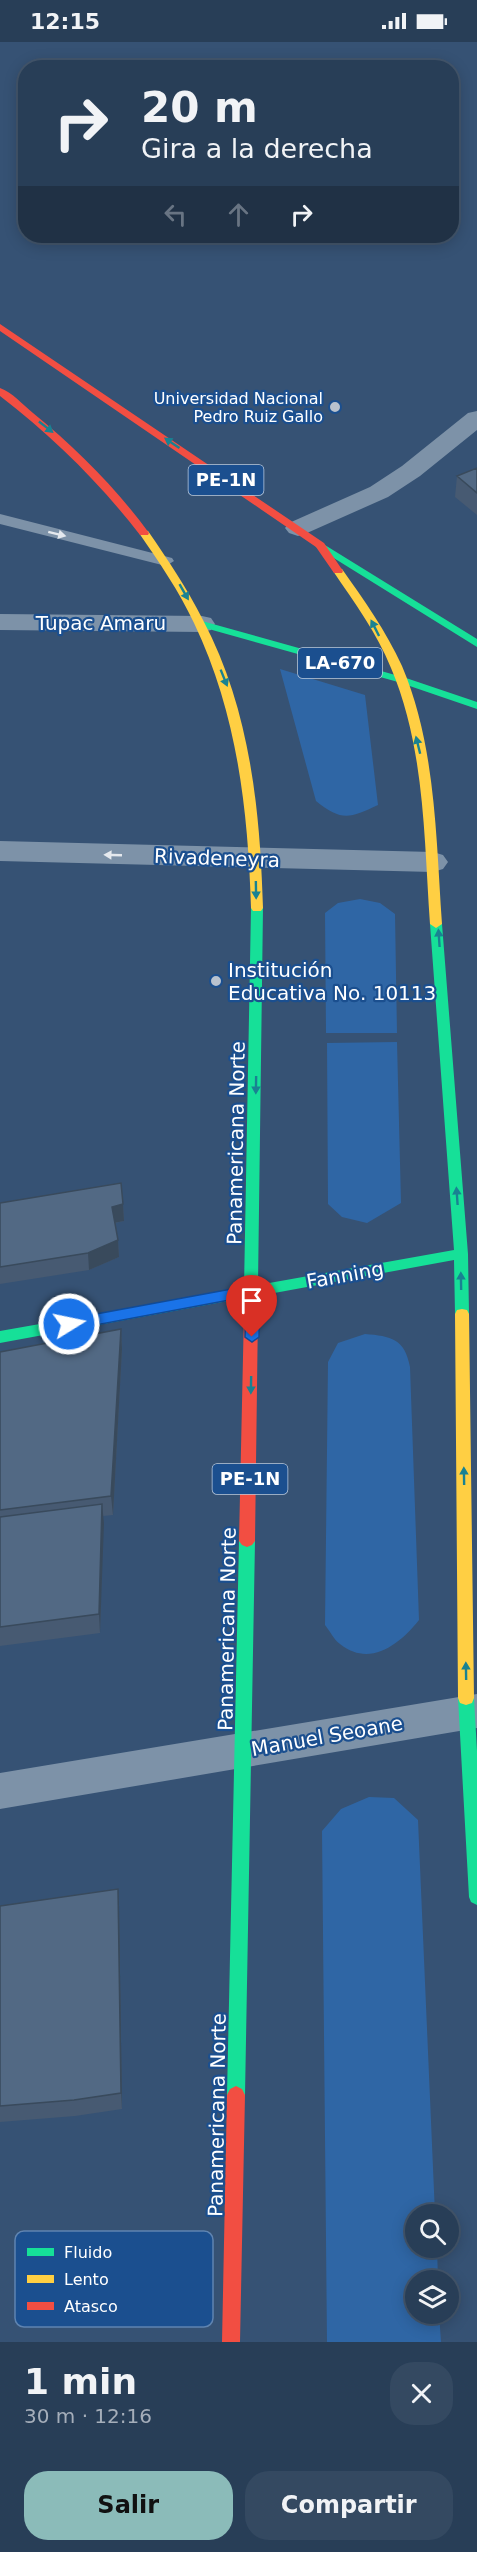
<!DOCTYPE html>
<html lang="es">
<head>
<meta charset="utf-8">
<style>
	body { margin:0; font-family:"DejaVu Sans",sans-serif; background:#344961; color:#f1f3f6; height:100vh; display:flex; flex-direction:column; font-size:22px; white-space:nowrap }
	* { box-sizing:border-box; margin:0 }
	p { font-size:20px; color:#a5aeba }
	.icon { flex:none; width:33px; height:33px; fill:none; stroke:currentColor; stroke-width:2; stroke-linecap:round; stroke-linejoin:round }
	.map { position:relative; height:2300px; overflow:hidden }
	.drawer { display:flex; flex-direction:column; background:#283e57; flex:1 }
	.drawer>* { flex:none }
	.top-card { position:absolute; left:18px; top:18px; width:441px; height:183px; border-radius:24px; box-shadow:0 3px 15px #0003,0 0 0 2px #44576d; background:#283e57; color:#f1f3f6; overflow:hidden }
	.fabs { position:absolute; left:405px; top:2162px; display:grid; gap:12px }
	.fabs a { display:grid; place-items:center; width:54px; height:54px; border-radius:50%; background:#283e57; box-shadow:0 3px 15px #0003,0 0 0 2px #44576d; font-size:30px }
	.pin { position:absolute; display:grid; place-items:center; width:51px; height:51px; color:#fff; margin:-62px -26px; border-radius:50% 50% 50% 0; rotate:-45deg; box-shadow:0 0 6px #0007 }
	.pin .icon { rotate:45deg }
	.me { position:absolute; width:66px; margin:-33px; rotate:80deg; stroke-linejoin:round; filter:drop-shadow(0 0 4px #0008) }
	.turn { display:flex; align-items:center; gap:21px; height:126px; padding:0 24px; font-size:27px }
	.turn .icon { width:78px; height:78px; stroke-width:2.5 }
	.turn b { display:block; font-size:42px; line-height:51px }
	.lanes { display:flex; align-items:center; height:57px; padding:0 24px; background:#0003; justify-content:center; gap:30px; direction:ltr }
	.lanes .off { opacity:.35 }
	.round { display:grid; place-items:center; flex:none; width:63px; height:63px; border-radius:24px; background:#344961 }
	.summary { display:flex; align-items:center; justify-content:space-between; height:102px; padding:0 24px }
	h1 { font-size:36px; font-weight:600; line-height:45px }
	.primary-button { display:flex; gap:12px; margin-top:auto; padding:12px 24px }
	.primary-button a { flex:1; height:69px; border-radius:24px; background:#8bbbb9; color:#111; font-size:24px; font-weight:600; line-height:69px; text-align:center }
	.primary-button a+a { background:#344961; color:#f1f3f6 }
	.status { display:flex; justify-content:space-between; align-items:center; height:42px; padding:0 30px; background:#283e57; direction:ltr }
	.status svg { height:16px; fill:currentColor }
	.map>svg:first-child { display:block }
</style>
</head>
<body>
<div class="status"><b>12:15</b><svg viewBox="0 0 49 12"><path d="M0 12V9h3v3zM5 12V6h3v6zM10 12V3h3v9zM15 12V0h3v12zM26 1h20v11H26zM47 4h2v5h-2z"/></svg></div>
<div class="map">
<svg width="477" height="2300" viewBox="0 0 477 2300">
	<rect width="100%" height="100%" fill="#365274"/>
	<path fill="#2f66a5" d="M280 627 365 653 378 763C350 776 342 780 316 759Z
		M360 857 380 861 395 872 397 991H326L325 871 338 861Z
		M397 1000 401 1161 367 1181 342 1175 328 1162 327 1001Z
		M365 1292C391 1294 405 1297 410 1325L419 1578C400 1602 370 1626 340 1602 334 1598 330 1589 325 1583L328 1320 338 1301Z
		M369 1755 394 1756 418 1778 435 2172H416V2205H437L438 2238H416V2271H439L441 2300H327L322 1789 341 1767Z"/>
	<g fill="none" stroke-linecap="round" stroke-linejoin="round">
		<path fill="#7d92a8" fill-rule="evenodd" d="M0 472 172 516 174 519 166 524 0 482Z"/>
		<path fill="#7d92a8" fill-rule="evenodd" d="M477 369V388L420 434 388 455 307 491 298 494 289 491 285 486 289 481 370 445 402 424 468 371Z
			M0 572 202 574 211 576 215 582 211 588 202 590 0 588Z
			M0 799 433 810 443 813 448 820 443 827 433 830 0 819Z
			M477 1652V1686L0 1767V1731Z"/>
		<path fill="#16e098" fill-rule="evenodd" d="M320 500 477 597V605L316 505 315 503Z
			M202 579 406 636 477 660V667L398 640 198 584V580Z
			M257 862 263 866 258 1243 454 1208 430 882 436 878 442 882 468 1212 469 1272 467 1276H457L455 1272 454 1218 258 1254 256 1273H246L244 1256 0 1301V1289L244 1246 251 866Z
			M247 1493 252 1495 255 1499 245 2053 242 2059 236 2062 230 2059 227 2053 239 1499 242 1495Z
			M466 1649 472 1651 474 1656 477 1709V1863L471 1860 469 1855 458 1656 460 1651Z"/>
		<path fill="#ffcf43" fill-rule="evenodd" d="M144 488 148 489C168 518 187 546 203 578 250 667 260 767 263 866L261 869H253L251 866C248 767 237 671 194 581 179 549 159 520 139 491Z
			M338 526 342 527C364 558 386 589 402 624 436 704 436 797 442 882L436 886 430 882C424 797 425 706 391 626 377 591 354 560 333 529Z
			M462 1267 467 1268 469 1272 474 1656 472 1661 466 1663 460 1661 458 1656 455 1272 457 1268Z"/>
		<path fill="#f24e42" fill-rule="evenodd" d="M0 282 324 501 343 529 342 531H334L316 505 0 289Z
			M0 346C12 350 23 363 33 371 76 406 116 446 149 491L148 493H140C99 440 53 395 0 354Z
			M251 1264 256 1265 258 1269 255 1499 252 1503 247 1505 242 1503 239 1499 244 1269 246 1265Z
			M236 2044 242 2047 245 2053 240 2300H222L227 2053 230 2047Z"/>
	</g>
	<path fill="#475a72" d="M477 426V473L455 455 457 434Z
		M0 1161 123 1162 124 1179 115 1181 118 1198 119 1215 89 1228 0 1242Z
		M121 1287 122 1307 113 1473 103 1474 100 1591 0 1604V1310Z
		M118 1847 119 1864 122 2067 75 2074 0 2080V1864Z"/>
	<path fill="#394a5c" d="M123 1162 124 1179 113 1181 112 1165Z
		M118 1198 119 1215 89 1228 88 1211Z
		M121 1287 122 1307 113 1473 111 1454Z
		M102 1462 104 1481 100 1591 99 1572Z
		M118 1847 119 1864 122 2067 121 2051Z"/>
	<path fill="#526984" stroke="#394a5c" stroke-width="1.5" d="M477 426V451L457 434Z
		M121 1141 123 1162 112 1165 118 1198 88 1211 0 1225V1161Z
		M121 1287 111 1454 0 1468V1310Z
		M102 1462 99 1572 0 1585V1475Z
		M118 1847 121 2051 74 2058 0 2064V1864Z"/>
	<defs><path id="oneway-solid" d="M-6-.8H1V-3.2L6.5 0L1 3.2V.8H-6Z" transform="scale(1.5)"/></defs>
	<g fill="#198292">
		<use href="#oneway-solid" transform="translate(46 385) rotate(38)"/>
		<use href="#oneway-solid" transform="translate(172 401) rotate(-146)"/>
		<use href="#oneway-solid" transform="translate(184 550) rotate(60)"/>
		<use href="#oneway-solid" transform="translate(375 586) rotate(-117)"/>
		<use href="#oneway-solid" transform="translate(224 636) rotate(68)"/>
		<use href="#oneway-solid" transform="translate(418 703) rotate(-104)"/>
		<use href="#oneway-solid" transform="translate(256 848) rotate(89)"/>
		<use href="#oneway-solid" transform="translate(439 896) rotate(-94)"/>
		<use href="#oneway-solid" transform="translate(256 1043) rotate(91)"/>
		<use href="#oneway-solid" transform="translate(457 1154) rotate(-94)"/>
		<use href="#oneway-solid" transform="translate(461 1239) rotate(-91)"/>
		<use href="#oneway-solid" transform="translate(251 1343) rotate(91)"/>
		<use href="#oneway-solid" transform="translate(464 1434) rotate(-91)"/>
		<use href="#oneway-solid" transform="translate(466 1629) rotate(-91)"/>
	</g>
	<g fill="#e5e9ee">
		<use href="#oneway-solid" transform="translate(57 492) rotate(14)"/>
		<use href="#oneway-solid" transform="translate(113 813) rotate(-178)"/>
	</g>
	<path fill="#1a73e8" stroke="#114b97" stroke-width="1.5" d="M253 1243 260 1249 259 1295 252 1300 245 1295 246 1255 69 1288 62 1282 69 1277Z"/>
	<g fill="#b9c2ce" stroke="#1b4f8f" stroke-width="2">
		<circle cx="335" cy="365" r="6"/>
		<circle cx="216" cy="939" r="6"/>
	</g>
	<g text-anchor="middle" stroke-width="4.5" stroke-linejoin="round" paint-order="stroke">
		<g font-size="16" fill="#fff" stroke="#1b4f8f" text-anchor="end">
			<text x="323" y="362">Universidad Nacional<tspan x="323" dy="18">Pedro Ruiz Gallo</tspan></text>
		</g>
		<g fill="#1b4f8f" stroke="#bbcadd" stroke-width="1.5">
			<rect x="188.5" y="423" width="75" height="30" rx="4.5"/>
			<rect x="298" y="606" width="84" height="30" rx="4.5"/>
			<rect x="212.5" y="1422" width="75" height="30" rx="4.5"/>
		</g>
		<g font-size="18" font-weight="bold" fill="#fff">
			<text x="226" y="444">PE-1N</text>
			<text x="340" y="627">LA-670</text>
			<text x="250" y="1443">PE-1N</text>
		</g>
		<g font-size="20" fill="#fff" stroke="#1b4f8f">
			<text x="101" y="588">Tupac Amaru</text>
			<text transform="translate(217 816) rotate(2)" y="7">Rivadeneyra</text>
			<text transform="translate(236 1101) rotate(-89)" y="7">Panamericana Norte</text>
			<text transform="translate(345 1233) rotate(-10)" y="7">Fanning</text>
			<text transform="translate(227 1587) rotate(-89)" y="7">Panamericana Norte</text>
			<text transform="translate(327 1694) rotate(-10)" y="7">Manuel Seoane</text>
			<text transform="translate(217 2073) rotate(-89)" y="7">Panamericana Norte</text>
		</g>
		<g font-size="20" fill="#fff" stroke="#1b4f8f" text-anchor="start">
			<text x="228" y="935">Institución<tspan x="228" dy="23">Educativa No. 10113</tspan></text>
		</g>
	</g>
	<rect x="15" y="2189" width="198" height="96" rx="9" fill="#1b4f8f" stroke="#5f84b1" stroke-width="1.5"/>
	<rect x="27" y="2206" width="27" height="8" fill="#16e098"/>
	<rect x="27" y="2233" width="27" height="8" fill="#ffcf43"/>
	<rect x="27" y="2260" width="27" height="8" fill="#f24e42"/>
	<g font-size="16" fill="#fff">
		<text x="64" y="2216">Fluido</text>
		<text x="64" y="2243">Lento</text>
		<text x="64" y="2270">Atasco</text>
	</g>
</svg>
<div class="fabs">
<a><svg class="icon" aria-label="search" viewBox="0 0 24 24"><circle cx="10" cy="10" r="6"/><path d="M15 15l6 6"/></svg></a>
<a><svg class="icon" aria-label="layers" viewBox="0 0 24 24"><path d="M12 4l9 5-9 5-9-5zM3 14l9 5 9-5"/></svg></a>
</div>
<div class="pin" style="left:252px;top:1295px;background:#d93025"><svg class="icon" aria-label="arrive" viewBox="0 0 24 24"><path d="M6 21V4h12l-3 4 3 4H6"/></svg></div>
<svg class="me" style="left:69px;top:1282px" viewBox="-20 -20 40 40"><circle r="17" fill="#1a73e8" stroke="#fff" stroke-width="3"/><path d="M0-11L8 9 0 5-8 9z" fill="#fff"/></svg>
<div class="top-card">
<div class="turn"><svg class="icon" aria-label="right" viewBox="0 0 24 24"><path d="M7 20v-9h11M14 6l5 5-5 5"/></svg><div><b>20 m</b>Gira a la derecha</div></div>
<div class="lanes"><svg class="icon off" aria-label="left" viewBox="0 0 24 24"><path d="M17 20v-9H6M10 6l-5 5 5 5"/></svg><svg class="icon off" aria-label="ahead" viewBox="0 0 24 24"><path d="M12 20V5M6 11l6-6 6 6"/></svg><svg class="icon" aria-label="right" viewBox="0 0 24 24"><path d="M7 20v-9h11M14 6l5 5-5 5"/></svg></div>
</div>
</div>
<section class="drawer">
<div class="summary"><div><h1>1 min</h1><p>30 m · 12:16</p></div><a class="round"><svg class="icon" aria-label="close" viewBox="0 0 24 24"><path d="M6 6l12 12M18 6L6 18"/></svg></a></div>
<div class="primary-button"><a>Salir</a><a>Compartir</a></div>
</section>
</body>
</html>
